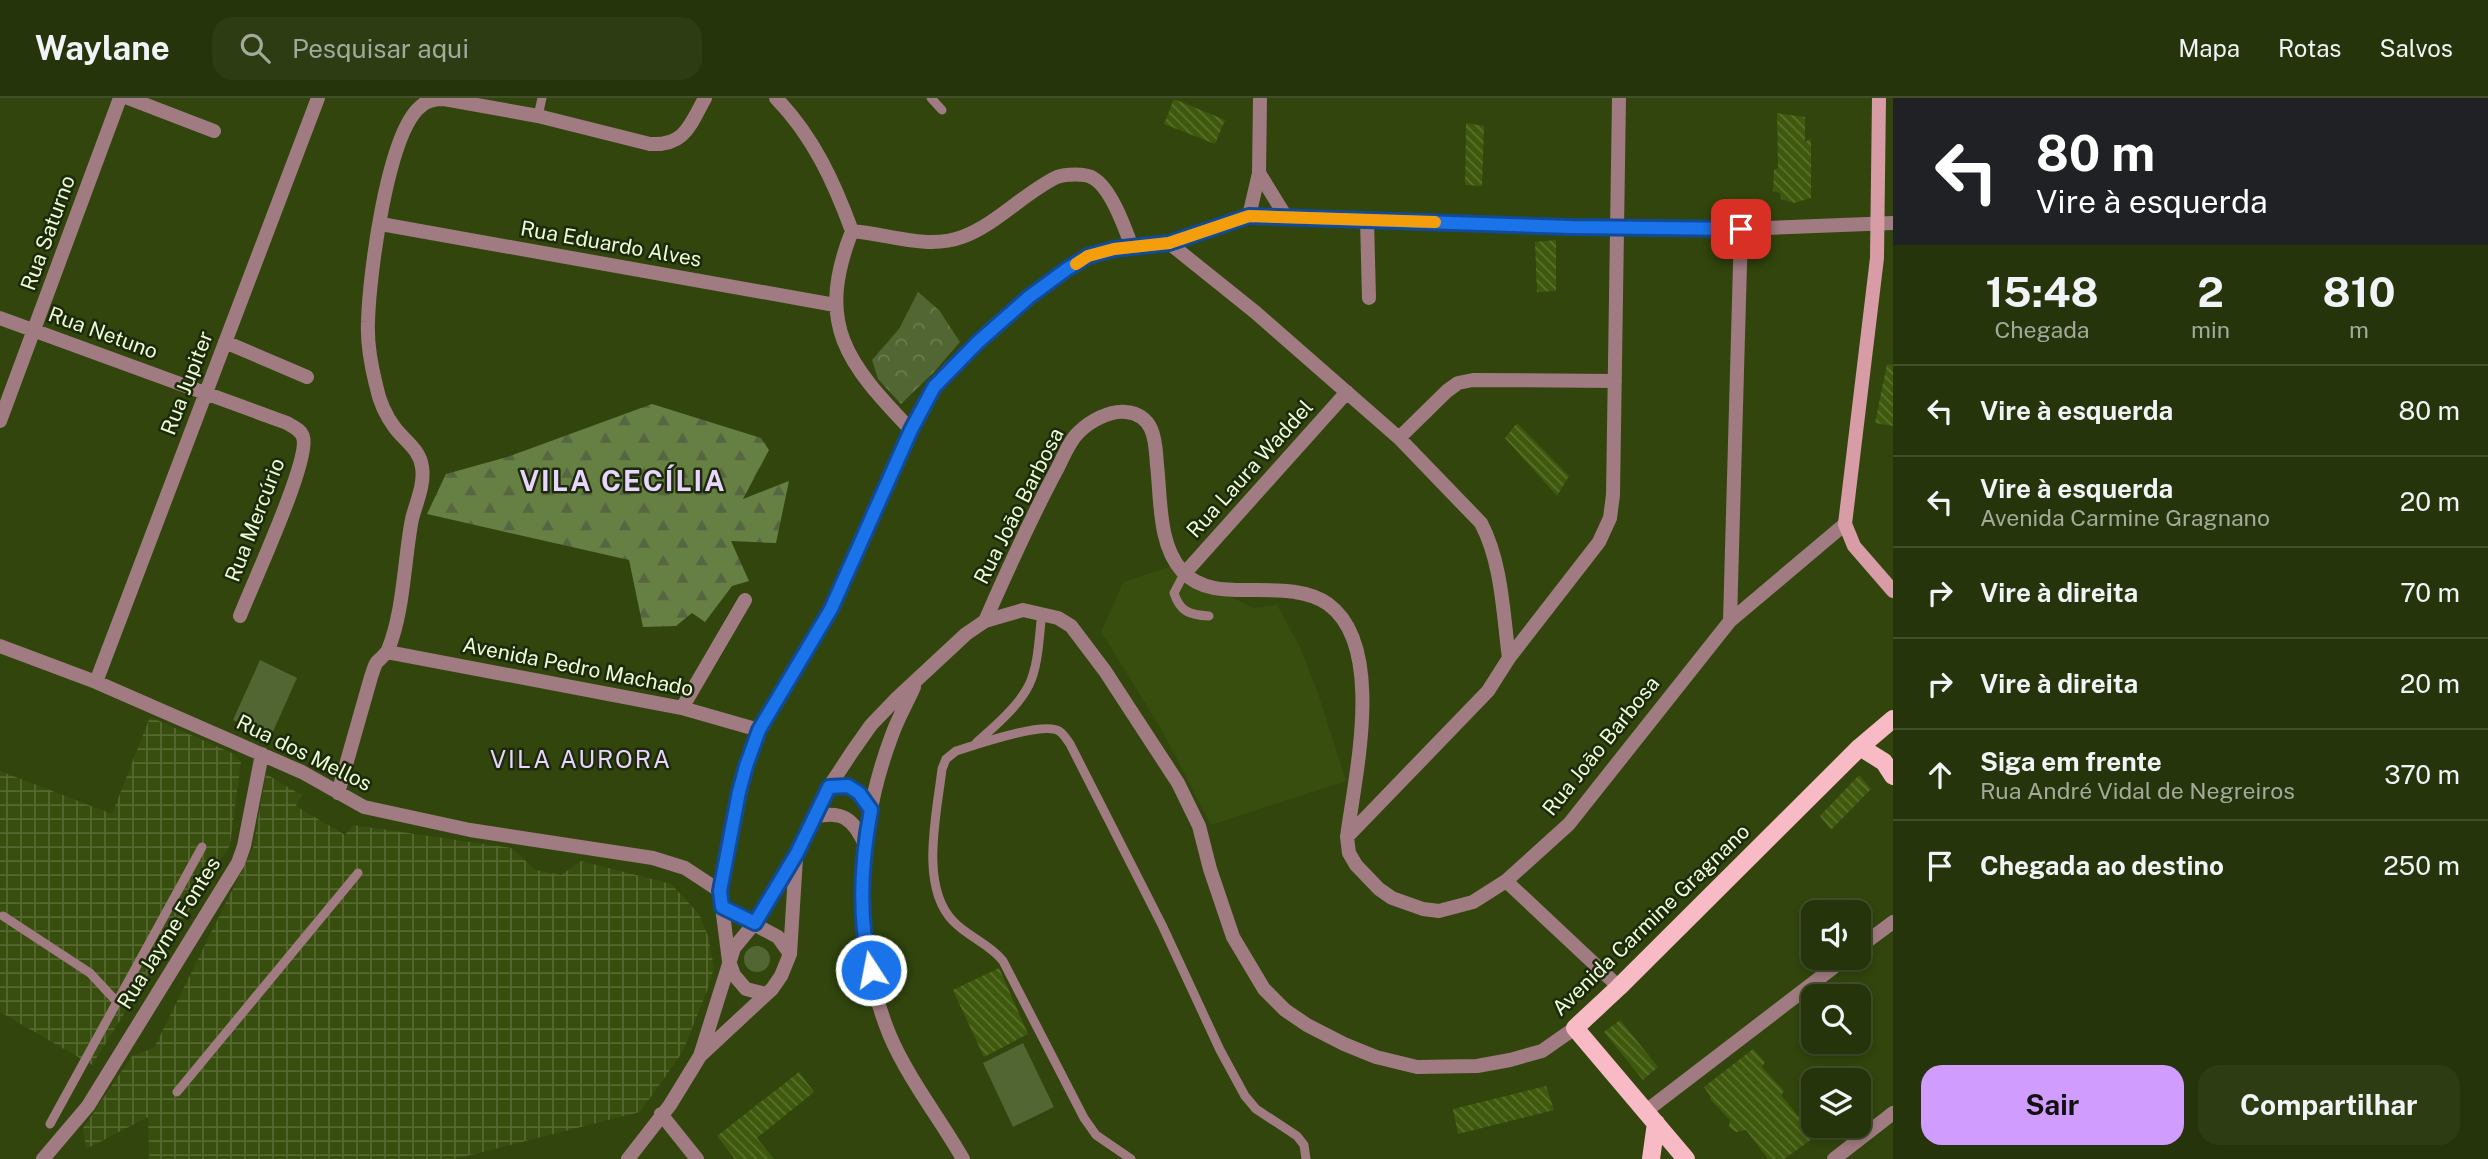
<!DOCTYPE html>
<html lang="pt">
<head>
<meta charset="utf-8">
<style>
	body { margin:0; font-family:"Public Sans",sans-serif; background:#2d3c13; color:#f1f3f6; height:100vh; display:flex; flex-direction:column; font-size:26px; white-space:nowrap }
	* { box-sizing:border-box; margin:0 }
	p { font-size:23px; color:#a3aa9c }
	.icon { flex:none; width:38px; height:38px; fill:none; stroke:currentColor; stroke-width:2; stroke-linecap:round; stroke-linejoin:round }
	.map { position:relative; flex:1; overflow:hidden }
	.drawer { display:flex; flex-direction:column; background:#25340a; width:595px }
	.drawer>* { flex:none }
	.top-card { background:#202124; color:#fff; overflow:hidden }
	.controls { position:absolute; left:1801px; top:802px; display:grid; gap:14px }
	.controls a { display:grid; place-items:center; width:70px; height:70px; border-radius:14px; background:#25340a; box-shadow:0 4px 10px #0003,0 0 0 2px #424f2b; font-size:35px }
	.pin { position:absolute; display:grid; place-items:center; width:60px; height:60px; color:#fff; margin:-30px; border-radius:14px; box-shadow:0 4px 10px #0006 }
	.me { position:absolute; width:77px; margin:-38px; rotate:349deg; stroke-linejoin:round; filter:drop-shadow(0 0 5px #0008) }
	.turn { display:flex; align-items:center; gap:24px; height:147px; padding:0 28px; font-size:32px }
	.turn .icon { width:91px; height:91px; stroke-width:2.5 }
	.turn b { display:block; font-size:49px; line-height:60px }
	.eta { display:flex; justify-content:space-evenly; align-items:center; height:119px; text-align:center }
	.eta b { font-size:42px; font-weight:700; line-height:49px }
	.action { display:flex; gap:14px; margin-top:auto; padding:14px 28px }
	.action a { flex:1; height:80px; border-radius:21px; background:#d09dfe; color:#111; font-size:28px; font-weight:700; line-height:80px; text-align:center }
	.action a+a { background:#2d3c13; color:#f1f3f6 }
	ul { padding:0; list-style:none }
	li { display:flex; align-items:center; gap:21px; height:91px; padding:0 28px; border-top:2px solid #424f2b }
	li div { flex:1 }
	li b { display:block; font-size:26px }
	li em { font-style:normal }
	header { display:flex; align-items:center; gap:42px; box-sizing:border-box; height:98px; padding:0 35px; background:#25340a; border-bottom:2px solid #424f2b }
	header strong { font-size:33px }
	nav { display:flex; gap:38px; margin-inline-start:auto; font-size:24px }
	.search { width:490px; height:63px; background:#2d3c13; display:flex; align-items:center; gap:18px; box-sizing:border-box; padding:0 24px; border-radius:21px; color:#a3aa9c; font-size:26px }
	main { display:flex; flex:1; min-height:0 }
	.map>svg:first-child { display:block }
</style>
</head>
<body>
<header>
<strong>Waylane</strong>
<div class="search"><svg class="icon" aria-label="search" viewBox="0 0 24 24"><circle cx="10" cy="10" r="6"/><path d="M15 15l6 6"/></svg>Pesquisar aqui</div>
<nav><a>Mapa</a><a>Rotas</a><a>Salvos</a></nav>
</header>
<main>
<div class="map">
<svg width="1893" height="1061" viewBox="0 0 1893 1061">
	<defs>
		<pattern id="industrial-grid" width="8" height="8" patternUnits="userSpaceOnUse" patternTransform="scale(1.75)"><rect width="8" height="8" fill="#384e0e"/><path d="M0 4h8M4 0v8" fill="none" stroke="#556830"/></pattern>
		<pattern id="forest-firs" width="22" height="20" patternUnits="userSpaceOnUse" patternTransform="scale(1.75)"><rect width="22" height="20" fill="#667f43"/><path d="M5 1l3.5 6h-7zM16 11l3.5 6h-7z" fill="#566642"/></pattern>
		<pattern id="park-crowns" width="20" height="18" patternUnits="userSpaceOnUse" patternTransform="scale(1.75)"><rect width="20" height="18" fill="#516633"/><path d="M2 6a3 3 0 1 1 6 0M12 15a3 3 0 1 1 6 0" fill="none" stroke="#6a7d50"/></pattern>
		<pattern id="building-back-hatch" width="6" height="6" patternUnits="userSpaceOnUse" patternTransform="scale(1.75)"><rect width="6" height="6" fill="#3f590c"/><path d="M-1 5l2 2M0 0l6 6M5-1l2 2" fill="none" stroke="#5b722f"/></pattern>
	</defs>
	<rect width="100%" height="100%" fill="#31450d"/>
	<path fill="#384e0e" d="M1169 469 1254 510 1277 507 1300 549 1317 592 1346 683 1211 727 1162 632 1101 534 1123 484Z"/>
	<path fill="url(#industrial-grid)" d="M150 619 234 656 241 664 230 747 92 967 0 914V673L112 716Z
		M266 676 301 697 296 708 345 737 353 727 511 750 536 772 561 777 581 763 671 786 699 816 708 838 714 870 707 893 682 955 640 1014 455 1061H149L148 1019 86 1051 83 1030 132 958 154 950 253 750Z"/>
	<path fill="#516633" d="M260 562 297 580 271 638 233 622Z
		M744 861a13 13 0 1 1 26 0a13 13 0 1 1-26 0Z
		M1023 945 1054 1009 1013 1029 983 965Z"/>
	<path fill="url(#forest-firs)" d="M652 306 761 340 769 352 743 401 789 383 776 445 731 443 749 483 732 488 705 524 692 515 676 528 643 529 629 462 427 416 446 376 507 359Z"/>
	<path fill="url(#park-crowns)" d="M918 194 939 212 960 244 934 274 901 306 878 281 872 262 899 231Z"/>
	<path fill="url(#building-back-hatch)" d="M1174 1 1225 22 1215 46 1164 26Z
		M1777 15 1805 19V44L1811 40V100L1794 105 1781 101 1780 95 1773 93 1774 72 1778 70Z
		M1466 25 1484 28 1482 88 1465 87Z
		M1556 142V193L1537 194 1535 144Z
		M1887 266 1893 267V328L1875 325Z
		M1517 325 1569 378 1557 398 1505 340Z
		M1859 677 1871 691 1831 732 1820 718Z
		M999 870 1028 936 984 959 953 892Z
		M1620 922 1658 969 1643 982 1604 934Z
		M1753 951 1765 964 1762 969 1784 993 1781 997 1799 1019 1804 1017 1816 1032 1810 1039 1812 1041 1784 1061H1768L1746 1032 1736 1034 1729 1029 1730 1022 1710 1001 1711 999 1704 989Z
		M799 974 814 994 757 1040 774 1061H735L717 1038Z
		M1546 988 1554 1012 1458 1036 1453 1011Z"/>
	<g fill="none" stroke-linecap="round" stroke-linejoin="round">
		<path stroke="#a07b81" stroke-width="9" d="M931 0 942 12
			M538 18 542 0
			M1184 476 1174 495C1180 514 1190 517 1209 518
			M976 645C994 629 1018 609 1029 587 1039 566 1039 537 1042 515
			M3 818 90 875 117 904
			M177 994 358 775
			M50 1026 202 749
			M1131 1061 1096 1037 1084 1020 1003 863C990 846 968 839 953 823 919 788 937 715 942 671L946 661 956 653C976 647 1043 623 1059 633 1064 636 1067 642 1070 646L1162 827 1220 952 1245 998 1256 1011 1297 1038 1304 1047 1306 1061"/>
		<path stroke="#a07b81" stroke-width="14" d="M128 0 214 33
			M776 0C813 38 834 84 852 133
			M1259 75 1286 119
			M1249 118 1617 130 1741 131 1893 125
			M1367 121 1369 200
			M381 126 835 207
			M852 133C888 136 927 152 962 139 996 127 1025 94 1057 79 1065 76 1085 75 1093 80 1111 90 1125 130 1132 149
			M852 133C815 227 847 265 911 332
			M1169 145 1255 214 1399 340 1481 425C1502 465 1503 515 1509 560
			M0 220 287 325C294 329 301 332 303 339 311 361 251 489 240 518
			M225 244 307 279
			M0 323 120 0
			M1399 340 1447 293 1458 285 1473 282 1615 283
			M1184 476 1347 294
			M985 523C1007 473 1029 424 1055 375 1062 363 1068 344 1079 334 1090 323 1110 312 1126 314 1137 315 1146 320 1151 331 1156 342 1156 355 1157 367 1161 401 1158 446 1182 473 1201 494 1231 492 1256 492 1280 492 1308 492 1328 506 1386 548 1355 677 1347 739L1349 755 1356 767 1379 791 1392 800 1423 811 1439 813 1473 804 1506 783 1569 726 1730 523 1845 426
			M1730 523 1741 131
			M0 548 96 584 302 674 364 709 470 732 653 760 685 770 720 793
			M387 554 682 610 759 632
			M96 584 318 0
			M682 610 745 502
			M338 695 371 579C373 574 374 568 377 564 381 560 385 557 388 552 404 513 404 462 412 421 416 405 425 386 422 369 420 352 405 343 395 330 386 318 379 302 376 287 371 267 367 244 368 224 369 179 387 37 420 9 427 2 435 1 444 1L538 18 650 46C685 48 690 27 705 0
			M1347 739 1488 593 1509 560 1599 444 1610 420 1613 397 1619 0
			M1506 783 1619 889
			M1858 850 1893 824
			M1646 1013 1847 859
			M661 1016 697 1061
			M43 1061 88 1008 238 765 244 748 262 656
			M1834 1061 1893 1015"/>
		<path stroke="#a07b81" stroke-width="14" d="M914 589C907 605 898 620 892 637 856 732 851 843 890 938 908 980 940 1021 963 1061
			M829 689C851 684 860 695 871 712
			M814 719C842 712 854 721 865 747
			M722 809 778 839 790 856
			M766 896 746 891 734 877 729 863 720 793 746 668 759 632 831 511 911 332 934 289 950 270 1029 199 1088 158 1114 151 1169 145 1249 118 1259 75 1260 0
			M702 956 772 891 781 878 790 856 796 760
			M628 1061 670 1007 700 958 734 850 761 817 797 755 829 689 852 654 871 627 895 602 966 536 985 523 1023 512 1058 520 1071 528 1105 573 1178 685 1199 728 1210 771 1233 839 1264 891 1285 912 1307 927 1344 946 1376 959 1417 969 1477 968 1510 962 1542 953 1575 930"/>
		<path stroke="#d79ca6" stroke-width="14" d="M1879 0 1877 160 1845 426 1854 448 1893 493"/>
		<path stroke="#f8bbc5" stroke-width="18" d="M1860 649 1884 664 1893 678
			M1651 1061 1656 1025
			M1686 1061 1575 930 1619 889 1860 649 1893 621"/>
	</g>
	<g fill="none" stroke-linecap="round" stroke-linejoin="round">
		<g stroke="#114b97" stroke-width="18">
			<path id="route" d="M871 872C858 821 861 764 871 712L859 695 848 688 829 689 797 755 755 825 722 809 720 793 739 694 746 668 759 632 831 511 911 332 934 289 978 244 1029 199 1067 171 1088 158 1114 151 1169 145 1249 118 1571 129 1741 131"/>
		</g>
		<use href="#route" stroke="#1a73e8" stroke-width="12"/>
		<path stroke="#f59e0b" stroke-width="12" d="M1076 166 1088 158 1114 151 1169 145 1249 118 1435 124"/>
	</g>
	<g text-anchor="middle" stroke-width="5" stroke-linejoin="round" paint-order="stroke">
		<g font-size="21" fill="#ebfcd7" stroke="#1d290b">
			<text transform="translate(48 135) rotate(-70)" y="7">Rua Saturno</text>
			<text transform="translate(611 146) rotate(10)" y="7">Rua Eduardo Alves</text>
			<text transform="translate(103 235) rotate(20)" y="7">Rua Netuno</text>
			<text transform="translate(187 285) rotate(-69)" y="7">Rua Jupiter</text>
			<text transform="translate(1250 371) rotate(-48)" y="7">Rua Laura Waddel</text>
			<text transform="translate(1019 408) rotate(-63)" y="7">Rua João Barbosa</text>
			<text transform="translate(255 422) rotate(-69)" y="7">Rua Mercúrio</text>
			<text transform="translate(578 569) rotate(11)" y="7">Avenida Pedro Machado</text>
			<text transform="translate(1601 648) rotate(-51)" y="7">Rua João Barbosa</text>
			<text transform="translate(304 655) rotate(26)" y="7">Rua dos Mellos</text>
			<text transform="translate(1651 822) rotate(-44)" y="7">Avenida Carmine Gragnano</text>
			<text transform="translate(169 835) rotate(-58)" y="7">Rua Jayme Fontes</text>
		</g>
		<g font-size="24" letter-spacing="2" fill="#ead5ff" stroke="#1d290b">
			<text x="581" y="670">VILA AURORA</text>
		</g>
		<g font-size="28" font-weight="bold" letter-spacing="2" fill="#ead5ff" stroke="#1d290b">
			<text x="623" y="393">VILA CECÍLIA</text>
		</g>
	</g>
</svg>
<div class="controls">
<a><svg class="icon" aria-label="sound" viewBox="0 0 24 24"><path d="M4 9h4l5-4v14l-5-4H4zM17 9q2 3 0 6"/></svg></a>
<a><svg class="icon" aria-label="search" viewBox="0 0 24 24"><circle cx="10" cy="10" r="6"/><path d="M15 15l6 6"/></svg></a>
<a><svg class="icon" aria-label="layers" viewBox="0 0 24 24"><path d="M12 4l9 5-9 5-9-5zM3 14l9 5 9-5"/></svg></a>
</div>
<div class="pin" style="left:1741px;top:131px;background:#d93025"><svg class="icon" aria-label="arrive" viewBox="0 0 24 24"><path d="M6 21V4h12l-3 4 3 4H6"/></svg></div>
<svg class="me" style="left:871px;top:872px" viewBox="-20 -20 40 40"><circle r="17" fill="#1a73e8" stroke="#fff" stroke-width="3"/><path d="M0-11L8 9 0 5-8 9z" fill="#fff"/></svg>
</div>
<section class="drawer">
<div class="top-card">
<div class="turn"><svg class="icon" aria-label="left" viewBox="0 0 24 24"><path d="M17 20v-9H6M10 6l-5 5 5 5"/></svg><div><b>80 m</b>Vire à esquerda</div></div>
</div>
<div class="eta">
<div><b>15:48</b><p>Chegada</p></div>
<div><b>2</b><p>min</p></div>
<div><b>810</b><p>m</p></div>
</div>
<ul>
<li><svg class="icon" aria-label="left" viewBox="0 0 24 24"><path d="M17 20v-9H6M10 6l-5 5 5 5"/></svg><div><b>Vire à esquerda</b></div><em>80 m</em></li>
<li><svg class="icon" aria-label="left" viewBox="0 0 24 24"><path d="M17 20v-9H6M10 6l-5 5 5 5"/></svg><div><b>Vire à esquerda</b><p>Avenida Carmine Gragnano</p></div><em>20 m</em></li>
<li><svg class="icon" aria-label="right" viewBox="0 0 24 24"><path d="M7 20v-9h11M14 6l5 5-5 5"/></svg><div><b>Vire à direita</b></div><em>70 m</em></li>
<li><svg class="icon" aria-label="right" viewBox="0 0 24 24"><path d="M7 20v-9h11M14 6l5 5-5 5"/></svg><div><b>Vire à direita</b></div><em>20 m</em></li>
<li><svg class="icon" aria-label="ahead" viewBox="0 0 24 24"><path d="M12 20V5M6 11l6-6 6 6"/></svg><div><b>Siga em frente</b><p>Rua André Vidal de Negreiros</p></div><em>370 m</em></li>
<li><svg class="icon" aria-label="arrive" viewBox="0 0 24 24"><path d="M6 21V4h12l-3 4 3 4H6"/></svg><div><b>Chegada ao destino</b></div><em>250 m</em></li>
</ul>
<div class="action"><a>Sair</a><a>Compartilhar</a></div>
</section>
</main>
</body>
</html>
